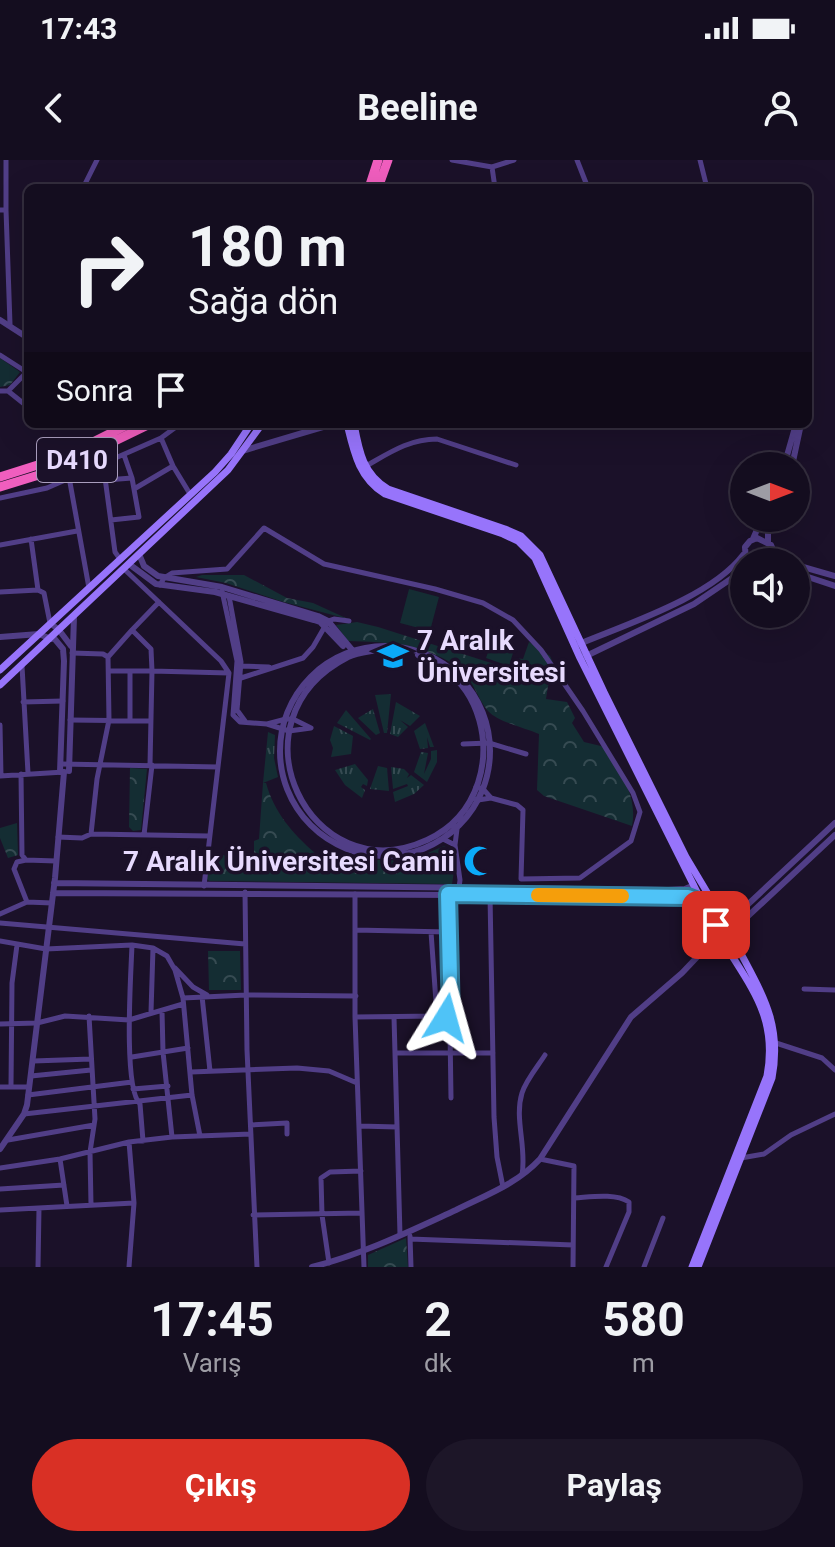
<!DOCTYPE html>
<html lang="tr">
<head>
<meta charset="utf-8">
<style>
	body { margin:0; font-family:Roboto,sans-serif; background:#1d1628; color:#f1f3f6; height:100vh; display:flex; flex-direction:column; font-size:30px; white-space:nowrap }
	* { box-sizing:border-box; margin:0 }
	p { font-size:26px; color:#9d9ca4 }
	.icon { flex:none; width:44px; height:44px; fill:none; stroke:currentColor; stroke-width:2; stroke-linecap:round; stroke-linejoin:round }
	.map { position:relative; height:1107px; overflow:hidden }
	.side { display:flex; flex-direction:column; background:#140d1f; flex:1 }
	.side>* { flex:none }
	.top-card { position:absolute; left:24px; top:24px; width:788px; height:244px; border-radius:12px; box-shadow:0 8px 32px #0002,0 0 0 2px #332d3d; background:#140d1f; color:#f1f3f6; overflow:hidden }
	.needle { width:52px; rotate:90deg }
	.controls { position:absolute; left:730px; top:292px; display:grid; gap:16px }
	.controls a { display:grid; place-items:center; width:80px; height:80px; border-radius:50%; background:#140d1f; box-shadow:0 8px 32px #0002,0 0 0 2px #332d3d; font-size:40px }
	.pin { position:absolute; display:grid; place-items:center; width:68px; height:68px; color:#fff; margin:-34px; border-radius:16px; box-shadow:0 4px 12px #0006 }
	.me { position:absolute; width:88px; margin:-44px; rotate:8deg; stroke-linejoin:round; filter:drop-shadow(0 0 6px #0008) }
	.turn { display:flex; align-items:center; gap:28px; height:168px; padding:0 32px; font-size:36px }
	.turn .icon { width:104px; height:104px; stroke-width:2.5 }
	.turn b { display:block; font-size:56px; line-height:68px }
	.then { display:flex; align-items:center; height:76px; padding:0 32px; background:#0003; gap:16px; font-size:30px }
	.eta { display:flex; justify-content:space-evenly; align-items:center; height:136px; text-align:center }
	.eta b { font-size:48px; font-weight:700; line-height:56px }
	.button { display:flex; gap:16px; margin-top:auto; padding:16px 32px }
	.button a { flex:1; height:92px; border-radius:48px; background:#d93025; color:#fff; font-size:32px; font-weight:700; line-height:92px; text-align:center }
	.button a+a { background:#1d1628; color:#f1f3f6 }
	.status { display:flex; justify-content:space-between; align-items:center; height:56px; padding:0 40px; background:#140d1f; direction:ltr }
	.status svg { height:22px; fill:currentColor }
	header { display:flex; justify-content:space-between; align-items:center; height:104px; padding:0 32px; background:#140d1f; font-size:36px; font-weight:700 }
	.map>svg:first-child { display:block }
</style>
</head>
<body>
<div class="status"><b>17:43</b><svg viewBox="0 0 49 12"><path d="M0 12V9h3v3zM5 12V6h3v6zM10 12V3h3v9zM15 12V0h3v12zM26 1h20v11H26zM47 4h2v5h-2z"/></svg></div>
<header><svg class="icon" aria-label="back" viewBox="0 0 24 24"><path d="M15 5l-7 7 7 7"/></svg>Beeline<svg class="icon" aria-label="person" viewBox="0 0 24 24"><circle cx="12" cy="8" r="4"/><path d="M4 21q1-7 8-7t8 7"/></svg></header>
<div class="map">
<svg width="835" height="1107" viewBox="0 0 835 1107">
	<defs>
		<pattern id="grass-tufts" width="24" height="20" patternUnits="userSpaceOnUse" patternTransform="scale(2)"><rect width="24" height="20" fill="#142d33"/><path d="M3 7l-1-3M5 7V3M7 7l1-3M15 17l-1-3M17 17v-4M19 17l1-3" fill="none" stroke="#364b52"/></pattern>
		<pattern id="forest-crowns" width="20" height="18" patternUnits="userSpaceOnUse" patternTransform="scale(2)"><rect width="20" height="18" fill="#142d33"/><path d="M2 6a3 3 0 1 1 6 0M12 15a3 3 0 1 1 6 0" fill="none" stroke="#364b52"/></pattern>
	</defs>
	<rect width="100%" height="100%" fill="#1b1129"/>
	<path fill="url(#grass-tufts)" d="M391 534 387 573H384L375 535Z
		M396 542 420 556 410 566 400 560 408 567 398 577 390 574Z
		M373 549 380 573 376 575 358 558Z
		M346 550 371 579 370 580 337 563Z
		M425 563 434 587H430L427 577 428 588 420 589 414 571Z
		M334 566 353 576 351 594 331 597 333 588 330 580Z
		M268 572 275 575 274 598 278 617 263 623Z
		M437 590V602L427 622 414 612 421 592 428 593 424 614 431 599V591Z
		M355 604 368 620 367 626 363 624 361 627 365 630 362 638 345 625 335 610Z
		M378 606 387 608 389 631 370 629Z
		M391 607 404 609 409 614 407 618 411 615 424 625 414 634 395 642 393 632 408 626 407 624 393 629Z"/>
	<path fill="url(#forest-crowns)" d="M0 198 20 212 10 225 0 227Z
		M202 415H244L287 438 313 443 348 459 280 441 226 423 196 417Z
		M357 462 378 467 510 509 516 498 523 499 529 482 550 496 558 514 548 526 546 539 567 542 575 558 572 563 584 582 605 587C620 612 638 636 632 666L544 636 537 630 539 574C525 568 498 562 488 551 477 538 474 521 461 510 429 484 387 482 348 481L336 465Z
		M130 608 147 609 141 670 133 671 129 667Z
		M263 623H266C274 652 292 673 315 693L311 705 334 704 357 713 361 699 409 701 444 686C457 692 454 713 452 724L209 721 207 719 212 695 250 696 254 693V681L259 679Z
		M17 663 18 695 8 698 0 678V668Z
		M208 791H240L241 830H209Z
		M406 1078 408 1107H368V1095Z"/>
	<path fill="#142d33" d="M409 429 439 437 430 471 400 463Z
		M490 486 513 493 509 506 486 498Z"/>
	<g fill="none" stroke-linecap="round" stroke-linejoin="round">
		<path stroke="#513e87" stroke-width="5" d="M6 0V50
			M452 0 492 7 514 0
			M577 0 588 28
			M700 0 707 28
			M492 7 495 28
			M83 28 97 0
			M0 50H6L10 164
			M0 195 28 213
			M0 231H8L28 247
			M8 231 27 212
			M161 278 173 306 190 334
			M103 303 115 392 120 399
			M64 306 69 317 89 428
			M366 306C389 293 409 279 437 279L516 305
			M106 320 132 318
			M134 329 173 306
			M0 338 47 328 161 278 180 264
			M111 360 139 357 132 318 124 295
			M31 379 38 430
			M0 385 77 371
			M124 409 221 501 229 513 204 726
			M160 425 164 418 172 413 227 409 264 368 324 404 435 429 483 443 513 460 541 490 583 551 633 633 640 652 631 681 580 718 521 719 523 650 517 645 491 638
			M222 431 237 501 233 555 240 562 267 564
			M0 432 38 430 44 433 50 463
			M229 436 241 502 237 550 245 561
			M159 442 132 470 151 489 152 511 229 513
			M108 497 132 470
			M22 506 28 613
			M241 506 269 507
			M109 511H152L150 605
			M241 518 303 498 313 487 328 461 334 459 349 461
			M23 542 63 541
			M286 559H293L311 568 289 571 267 564Z
			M70 560 150 561
			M130 560V511
			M0 565 1 616
			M463 584 489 583 526 594
			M61 604 218 607
			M21 614 22 695 26 700 56 701
			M0 616 64 612
			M472 638 478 640 491 638 483 629 476 627
			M91 674 209 676
			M144 675 152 605
			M58 677 82 678 91 674 97 619 109 560 108 497 103 494 72 493
			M443 679 455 685 457 669
			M455 685 460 720 458 735
			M26 700 17 702 14 709 27 742
			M245 732 247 890 257 1107
			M355 734V857L364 1107
			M448 734 451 938
			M490 735 494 957 497 997 503 1027
			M0 754 27 742 52 743
			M0 763 245 784
			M355 770 448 772
			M431 772 437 856
			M0 781 46 789 132 785 153 788 167 796 175 810 183 838 192 935 200 976
			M132 785C131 813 123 928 140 944L143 981
			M175 808 193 827 207 835
			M804 829 835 830
			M202 836 210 911
			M183 838 246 835 356 836
			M162 851 163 892 172 977
			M151 852 153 788
			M89 856 95 959 90 992 91 1045
			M355 857 437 856 451 859
			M394 857 400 1075
			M0 864 37 863 65 856 129 860 183 844
			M776 883 822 898 835 910
			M395 893H493
			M132 897 188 888
			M33 901 91 899
			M191 912 297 908 329 911 357 923
			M31 916 91 910
			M11 926 12 823 17 785
			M0 927H29
			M133 929 168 926
			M28 935 132 922
			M24 954 192 935
			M251 965 287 963V974
			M359 966 397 967
			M8 980 94 965
			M129 982 134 1043 129 1107
			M741 998 764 994 791 975 835 954
			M60 999 67 1046
			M540 999 574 1006 573 1107
			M0 1008 60 999 129 982 172 977 251 974
			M522 1015C527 987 514 959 522 933 526 920 538 906 545 895
			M0 1029 64 1025
			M575 1038C591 1037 615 1033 629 1042V1052L606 1107
			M0 1050 134 1043
			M253 1055 362 1053
			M410 1076 411 1107
			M410 1079 573 1085
			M329 1103 322 1055 321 1018 330 1012 361 1011
			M38 1107 39 1048
			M644 1107 663 1058"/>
		<path stroke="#513e87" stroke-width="6" d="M0 160 28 178
			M242 291 333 264
			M784 306 796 264
			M792 306 801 264
			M753 379 762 358
			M768 382V368L771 358
			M774 392 786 402
			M139 394 144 406 158 416 222 427 318 456 328 461 353 491
			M746 402 745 387 750 381 757 378 771 385 774 392 772 402
			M129 404 156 424 215 432 314 460 320 462 343 486
			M796 405 835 416
			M796 413 835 426
			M50 463 59 470 71 486
			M0 477 39 474 51 479
			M53 477 63 489 64 501 60 612
			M579 484C627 464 711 437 743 395
			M280 591a105 105 0 1 1 210 0a105 105 0 1 1-210 0Z
			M389 487C375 492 361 491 348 497 225 560 310 734 427 680 453 668 469 650 478 623 491 583 480 534 444 509 436 503 426 502 418 495
			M584 497 694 444 744 410
			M69 611 74 457
			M54 723 668 730 685 729 694 725
			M53 733 641 736 688 737 703 743
			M728 763 835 663
			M732 771 835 675
			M0 989 24 954 27 945 55 718 64 612
			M312 1107C363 1094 408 1072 456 1050 486 1035 517 1024 540 999L631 857 682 813 700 794 705 775 714 766"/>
		<path stroke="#9774fb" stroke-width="7" d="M347 264C354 293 359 318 385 334L503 374 518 381 535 398 580 498 715 768 716 775 722 780C751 828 778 857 767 916L692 1107
			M354 264C359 291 363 314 388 329L505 369 521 376 540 395 604 532 686 697 723 759 731 767 734 780C759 830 783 860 772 918L698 1107
			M0 510 215 312 231 294 251 264
			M0 525 228 310 262 264"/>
		<path stroke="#f05ebe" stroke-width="9" d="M369 28 378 0
			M378 28 388 0
			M0 317 63 297 129 264
			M0 327 55 310 150 264"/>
	</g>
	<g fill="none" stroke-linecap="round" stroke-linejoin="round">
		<g stroke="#337fa1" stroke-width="20">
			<path id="route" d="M446 858 451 859 448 734 688 737 703 743 715 768 716 765"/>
		</g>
		<use href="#route" stroke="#4fc3f7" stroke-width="14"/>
		<path stroke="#f59e0b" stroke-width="14" d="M538 735 622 736"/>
	</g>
	<defs>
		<g id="university-bare" transform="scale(2.4)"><path d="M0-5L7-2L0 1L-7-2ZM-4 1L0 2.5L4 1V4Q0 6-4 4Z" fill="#0baaf9" stroke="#1b1129" stroke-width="2.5" paint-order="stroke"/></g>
		<g id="mosque-bare" transform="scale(2.4)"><path d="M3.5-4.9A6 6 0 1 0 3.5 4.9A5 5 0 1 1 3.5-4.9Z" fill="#0baaf9" stroke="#1b1129" stroke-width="2.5" paint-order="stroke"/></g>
	</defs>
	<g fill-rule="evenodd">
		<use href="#university-bare" x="393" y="496"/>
		<use href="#mosque-bare" x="479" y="701"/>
	</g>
	<g text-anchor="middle" stroke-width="7" stroke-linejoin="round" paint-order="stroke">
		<rect fill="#1b1129" stroke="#aa9ebe" stroke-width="2" x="37" y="278" width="80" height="44" rx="6"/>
		<g font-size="26" font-weight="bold" fill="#e7dafe">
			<text x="77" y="309">D410</text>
		</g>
		<g font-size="28" font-weight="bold" fill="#e7dafe" stroke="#1b1129" text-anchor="start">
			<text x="417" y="490">7 Aralık<tspan x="417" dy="32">Üniversitesi</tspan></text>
			<text x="455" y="711" text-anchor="end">7 Aralık Üniversitesi Camii</text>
		</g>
	</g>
</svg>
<div class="controls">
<a><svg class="needle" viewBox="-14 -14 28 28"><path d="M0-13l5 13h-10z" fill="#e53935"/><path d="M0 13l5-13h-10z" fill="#9d9ca4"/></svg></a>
<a><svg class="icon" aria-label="sound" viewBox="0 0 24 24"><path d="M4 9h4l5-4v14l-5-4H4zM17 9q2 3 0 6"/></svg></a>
</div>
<div class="pin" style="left:716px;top:765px;background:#d93025"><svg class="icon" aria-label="arrive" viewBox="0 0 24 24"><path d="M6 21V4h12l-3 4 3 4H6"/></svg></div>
<svg class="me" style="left:446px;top:858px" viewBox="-20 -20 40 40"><path d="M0-17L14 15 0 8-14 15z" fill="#4fc3f7" stroke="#fff" stroke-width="4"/></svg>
<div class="top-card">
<div class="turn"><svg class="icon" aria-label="right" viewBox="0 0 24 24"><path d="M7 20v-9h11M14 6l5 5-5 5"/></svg><div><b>180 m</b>Sağa dön</div></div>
<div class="then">Sonra<svg class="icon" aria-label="arrive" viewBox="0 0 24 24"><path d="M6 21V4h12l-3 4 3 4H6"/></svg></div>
</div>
</div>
<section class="side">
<div class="eta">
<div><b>17:45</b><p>Varış</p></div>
<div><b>2</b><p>dk</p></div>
<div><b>580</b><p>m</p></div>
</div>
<div class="button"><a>Çıkış</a><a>Paylaş</a></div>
</section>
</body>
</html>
